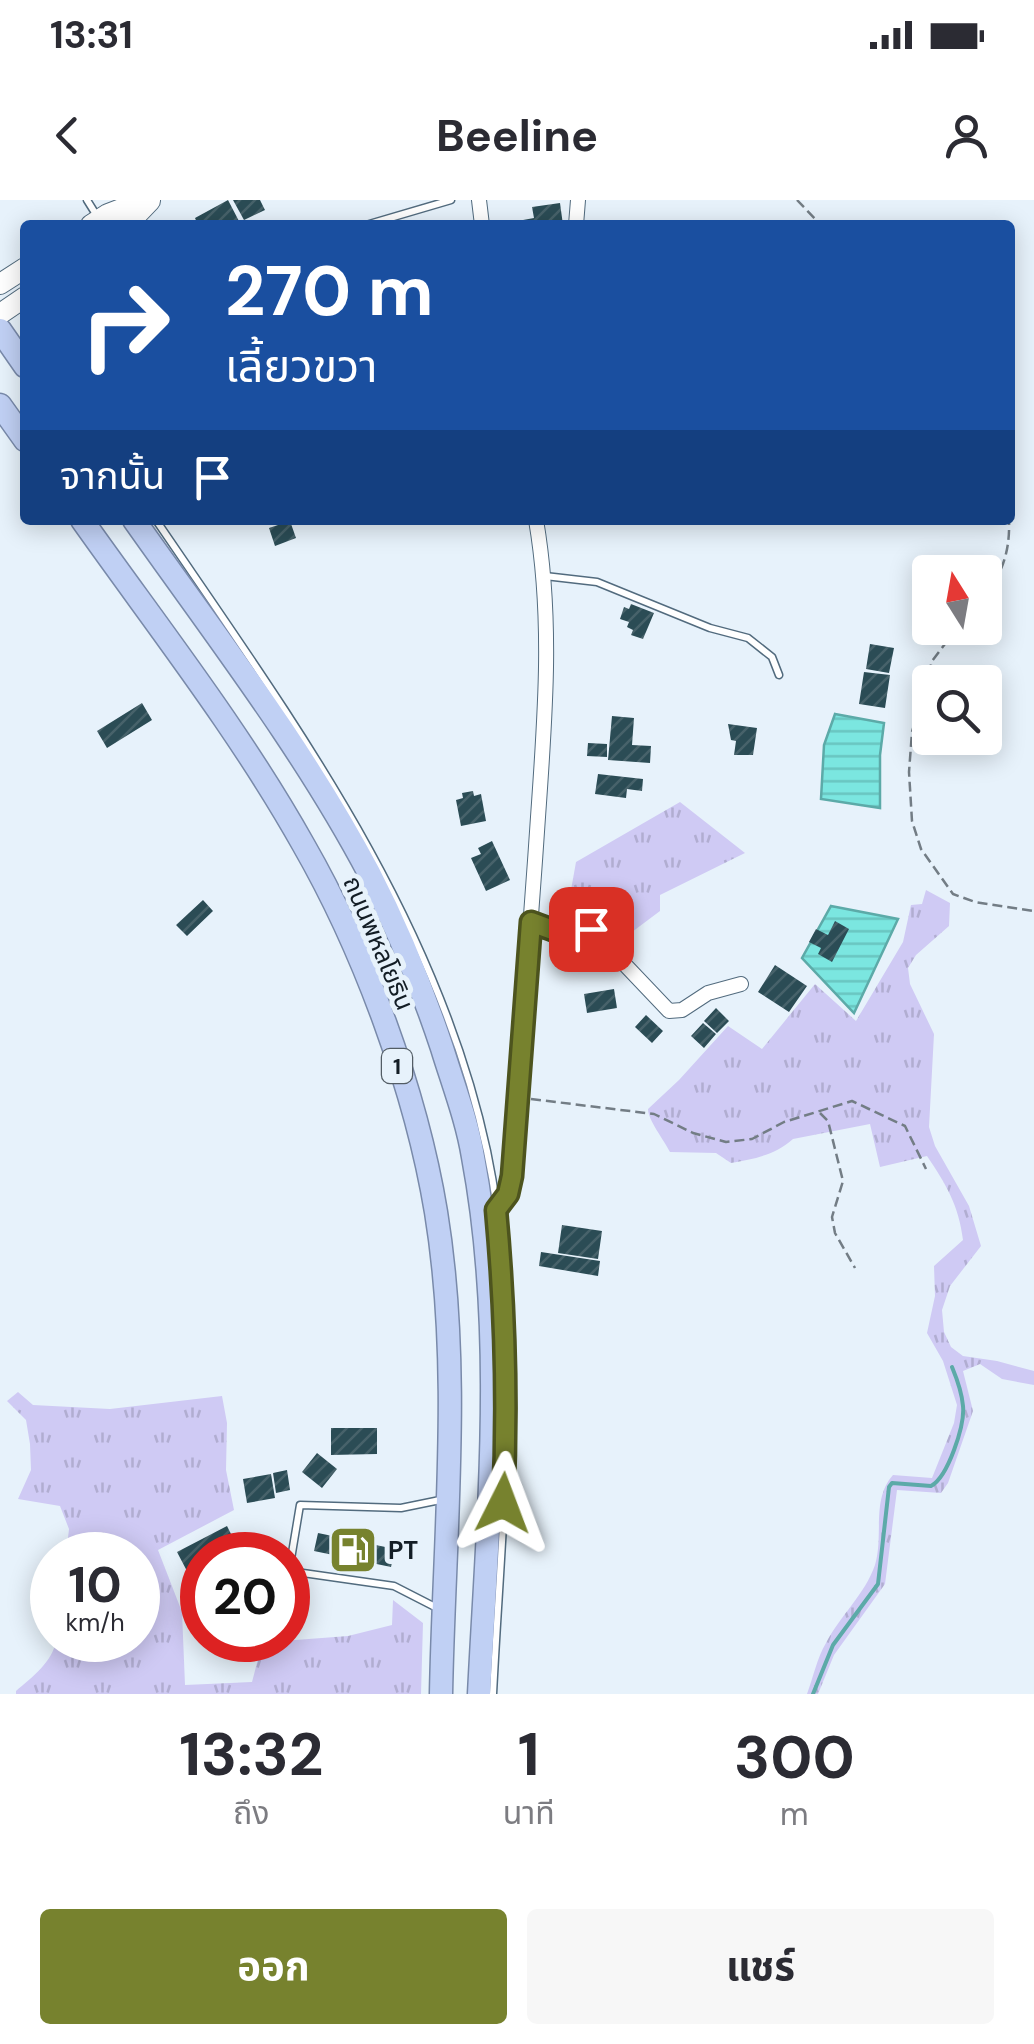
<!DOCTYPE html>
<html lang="th">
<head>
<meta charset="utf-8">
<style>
	body { margin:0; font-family:"DM Sans","Noto Sans Thai",sans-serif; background:#f7f7f7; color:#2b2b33; height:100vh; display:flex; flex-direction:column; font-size:38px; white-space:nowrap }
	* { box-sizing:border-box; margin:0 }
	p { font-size:32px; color:#7c7c81 }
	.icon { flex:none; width:55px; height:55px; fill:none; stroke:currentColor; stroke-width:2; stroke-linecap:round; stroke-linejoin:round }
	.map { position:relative; height:1494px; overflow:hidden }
	.drawer { display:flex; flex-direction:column; background:#fff; flex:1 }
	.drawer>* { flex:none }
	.hud { position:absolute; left:20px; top:20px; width:995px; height:305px; border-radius:10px; box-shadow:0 5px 25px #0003; background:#1a4fa0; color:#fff; overflow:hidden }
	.needle { width:65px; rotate:349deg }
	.tools { position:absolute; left:912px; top:355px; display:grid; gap:20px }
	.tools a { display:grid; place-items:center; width:90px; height:90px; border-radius:10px; background:#fff; box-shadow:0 5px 25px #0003; font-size:50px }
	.speed { position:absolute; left:30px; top:1332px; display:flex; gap:20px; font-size:50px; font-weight:700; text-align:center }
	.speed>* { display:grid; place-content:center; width:130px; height:130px; border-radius:50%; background:#fff; box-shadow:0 5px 25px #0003; line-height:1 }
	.speed small { font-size:25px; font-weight:400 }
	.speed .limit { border:15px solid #d22; background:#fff; color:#111 }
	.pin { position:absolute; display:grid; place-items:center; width:85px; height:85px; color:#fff; margin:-42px; border-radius:20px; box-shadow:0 5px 15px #0006 }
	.me { position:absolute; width:110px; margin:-55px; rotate:3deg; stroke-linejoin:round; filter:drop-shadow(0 0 8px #0008) }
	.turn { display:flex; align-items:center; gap:35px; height:210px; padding:0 40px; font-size:45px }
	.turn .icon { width:130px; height:130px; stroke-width:2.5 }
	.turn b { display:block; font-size:70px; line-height:85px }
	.then { display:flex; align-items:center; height:95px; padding:0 40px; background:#0003; gap:20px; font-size:38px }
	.eta { display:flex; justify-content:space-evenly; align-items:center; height:170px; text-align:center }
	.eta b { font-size:60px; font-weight:700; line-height:70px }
	.primary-button { display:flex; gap:20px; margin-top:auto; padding:20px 40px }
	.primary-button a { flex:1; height:115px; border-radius:10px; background:#77822e; color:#fff; font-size:40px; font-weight:700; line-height:115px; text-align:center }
	.primary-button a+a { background:#f7f7f7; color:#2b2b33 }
	.status { display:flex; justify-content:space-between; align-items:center; height:70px; padding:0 50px; background:#fff; direction:ltr }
	.status svg { height:28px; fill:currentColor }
	header { display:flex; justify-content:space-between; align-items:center; height:130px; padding:0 40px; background:#fff; font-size:45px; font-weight:700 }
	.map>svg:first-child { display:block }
</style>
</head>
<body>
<div class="status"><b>13:31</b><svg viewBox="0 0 49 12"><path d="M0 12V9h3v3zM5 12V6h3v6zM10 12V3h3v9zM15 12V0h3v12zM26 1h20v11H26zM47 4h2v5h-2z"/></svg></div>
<header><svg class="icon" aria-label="back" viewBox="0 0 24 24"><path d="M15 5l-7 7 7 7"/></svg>Beeline<svg class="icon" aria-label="person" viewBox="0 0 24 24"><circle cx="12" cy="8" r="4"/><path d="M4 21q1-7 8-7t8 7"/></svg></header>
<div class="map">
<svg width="1034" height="1494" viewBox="0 0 1034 1494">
	<defs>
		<pattern id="grass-tufts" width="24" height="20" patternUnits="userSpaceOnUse" patternTransform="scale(2.5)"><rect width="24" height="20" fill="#cfcaf4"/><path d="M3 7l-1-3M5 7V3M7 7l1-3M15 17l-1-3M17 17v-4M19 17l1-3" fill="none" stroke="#b1add1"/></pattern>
		<pattern id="water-rules" width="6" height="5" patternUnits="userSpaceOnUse" patternTransform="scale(2.5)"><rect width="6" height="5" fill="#7be6e0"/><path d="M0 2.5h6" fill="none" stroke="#69c5c0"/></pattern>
		<pattern id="building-hatch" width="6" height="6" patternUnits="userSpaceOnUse" patternTransform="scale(2.5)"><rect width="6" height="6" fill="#2b4c55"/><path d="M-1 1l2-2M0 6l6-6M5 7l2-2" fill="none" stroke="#47626a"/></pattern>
	</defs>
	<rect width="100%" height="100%" fill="#e7f2fb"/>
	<path fill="url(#grass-tufts)" d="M680 602 745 653 660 695V711L616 744 595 714 566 718 576 662Z
		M926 690 950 703 949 726 916 755 908 768 910 784 934 834 929 927 935 946 969 1006 981 1046 950 1086 942 1110 944 1132 951 1147 963 1156 997 1161 1034 1171V1185L1002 1179 980 1164 963 1171 973 1211 948 1283 941 1293 897 1290 885 1384 834 1455 818 1494H807C813 1478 817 1458 826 1443 840 1416 865 1394 875 1365 884 1335 871 1300 893 1275L932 1278 954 1223 957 1205 943 1161 927 1133 935 1096 934 1066 963 1040C959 1006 946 984 927 956L880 967 870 924 793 939C775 955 754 959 731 963L716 953 670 952C664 940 648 920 648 909L679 880 728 826 762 849 815 784 856 821 903 742 911 705 922 704Z
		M18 1192 33 1205 110 1209 222 1196 227 1223 226 1270 234 1310 158 1350 182 1412 185 1485 252 1482 258 1459 256 1443 348 1436 392 1425 393 1400 423 1423 421 1494H16V1491C32 1477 53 1462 56 1440H138V1355H66L69 1329 60 1306 18 1299 31 1270 30 1244 26 1220 7 1201Z"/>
	<path fill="url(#water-rules)" stroke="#5caaa8" stroke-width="2.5" d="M835 514 884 523 880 555V608L821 599 824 545Z
		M831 706 898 719 854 813 802 758Z"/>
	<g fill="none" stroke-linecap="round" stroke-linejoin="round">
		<path stroke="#5caaa8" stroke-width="4" d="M813 1494 833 1445 878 1384 889 1287 892 1283 931 1286C948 1277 965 1225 963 1206 962 1194 957 1179 952 1167"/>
	</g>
	<path fill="url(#building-hatch)" d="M228 0 241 25H198L195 18Z
		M233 0H260L265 10 244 20Z
		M560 3 563 25H523V20L534 18 532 7Z
		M290 321 296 338 275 346 269 328Z
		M631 404 654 413 643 439 631 435 633 430 627 427 629 422 620 419 624 407 629 409Z
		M870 444 894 448 889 473 866 469Z
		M864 472 890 475 885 508 859 504Z
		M142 503 152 520 107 548 97 531Z
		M612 516 634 518 632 545 651 546 650 563 608 560Z
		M728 524 757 528 753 555H734L736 541 731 540Z
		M588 543 607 544V557L587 556Z
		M598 574 643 579 642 591 627 589 626 598 595 594Z
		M473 591 474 596 481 594 486 621 461 626 456 600 463 598 462 593Z
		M492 641 510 680 486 691 471 658 481 654 478 648Z
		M203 700 213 711 187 736 176 725Z
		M835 721 849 729 832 762 818 754 821 748 809 742 816 729 828 735Z
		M572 740 599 741V766L572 765Z
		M775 765 807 786 789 812 758 792Z
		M614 789 617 808 587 813 584 794Z
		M716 808 729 821 717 833 704 821Z
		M646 815 663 831 652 843 635 827Z
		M703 823 716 834 704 848 691 836Z
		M562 1025 602 1031 598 1059 558 1053Z
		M541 1052 600 1061 598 1076 539 1066Z
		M331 1228H377V1254L331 1255Z
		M317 1253 337 1269 322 1288 302 1272Z
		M287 1270 290 1290 276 1293 273 1273Z
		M271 1274 275 1298 247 1303 243 1279Z
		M227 1326 238 1348 224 1355H202V1366L188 1373 177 1352Z
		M318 1333 395 1349 391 1367 314 1351Z"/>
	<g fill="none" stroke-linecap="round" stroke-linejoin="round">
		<g stroke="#526b7e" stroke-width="9">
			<path id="service" d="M87 0 97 16
				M366 25 451 0
				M156 320C290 517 436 713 487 951 524 1128 502 1315 493 1494
				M545 376 597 382 710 428 748 438 772 457 779 475
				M194 1398 202 1394
				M437 1408 394 1386 289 1371 300 1305 401 1308 445 1299"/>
		</g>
		<g stroke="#526b7e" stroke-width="16">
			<path id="minor" d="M479 0 482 25
				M576 25 578 0
				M531 722 558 731 591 729 669 811 682 810 708 793 741 784
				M485 1029 508 994 512 976C520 857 530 737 538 617 545 517 553 419 536 320"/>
		</g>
		<g stroke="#526b7e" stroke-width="22">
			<path id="secondary" d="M91 25 108 14 145 0
				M127 25 150 1
				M0 84 25 68
				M0 114 25 97"/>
		</g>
		<g stroke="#798aaa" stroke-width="25">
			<path id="trunk" d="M0 130 25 166
				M0 205 25 240
				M82 320C157 426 239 530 303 644 364 750 416 891 436 1012 462 1171 444 1334 441 1494
				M134 320C215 435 303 548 369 673 398 729 422 788 442 848 453 884 467 920 473 957 506 1134 488 1315 479 1494"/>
		</g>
		<path stroke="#737d85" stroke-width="2.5" stroke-dasharray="10 5" stroke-linecap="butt" d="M797 0 821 25
			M985 394C1004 372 1010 348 1009 320
			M957 428 932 461 912 532 909 572 912 621 921 649 953 694 975 702 1034 711
			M531 899 654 914 693 933 726 942 752 939 784 922 852 901 905 926 926 969
			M820 913 828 921 843 981 832 1017 835 1033 855 1068"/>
		<use href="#service" stroke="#fff" stroke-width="6"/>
		<use href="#minor" stroke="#fff" stroke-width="14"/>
		<use href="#secondary" stroke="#fff" stroke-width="20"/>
		<use href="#trunk" stroke="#c0d0f4" stroke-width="22"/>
	</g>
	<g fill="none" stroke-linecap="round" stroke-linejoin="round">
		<g stroke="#4d541e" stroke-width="25">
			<path id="route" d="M503 1303C508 1205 505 1108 496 1010L508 994 512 976 531 722 558 732 591 729"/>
		</g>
		<use href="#route" stroke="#77822e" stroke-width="18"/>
	</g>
	<defs>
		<g id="fuel-square" transform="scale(2.5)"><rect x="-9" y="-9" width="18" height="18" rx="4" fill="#77822e" stroke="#e7f2fb"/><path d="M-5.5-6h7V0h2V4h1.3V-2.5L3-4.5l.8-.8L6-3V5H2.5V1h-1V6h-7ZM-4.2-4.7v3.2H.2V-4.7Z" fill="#fff"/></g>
	</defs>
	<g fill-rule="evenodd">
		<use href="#fuel-square" x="353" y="1350"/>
	</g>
	<g text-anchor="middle" stroke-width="10" stroke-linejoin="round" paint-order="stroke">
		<rect fill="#e7f2fb" stroke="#535d65" stroke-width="2.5" x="382" y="849" width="30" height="34" rx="8"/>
		<g font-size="22" font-weight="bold" fill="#131d25">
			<text x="397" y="874">1</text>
		</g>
		<g font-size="25" fill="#131d25" stroke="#e7f2fb">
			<text transform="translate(379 743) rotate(67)" y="9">ถนนพหลโยธิน</text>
		</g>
		<g font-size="25" font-weight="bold" fill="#131d25" stroke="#e7f2fb" text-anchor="start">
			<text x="388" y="1359">PT</text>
		</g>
	</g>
</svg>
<div class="tools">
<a><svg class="needle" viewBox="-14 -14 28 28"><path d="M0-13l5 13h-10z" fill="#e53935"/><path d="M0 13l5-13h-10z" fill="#7c7c81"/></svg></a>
<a><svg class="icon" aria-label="search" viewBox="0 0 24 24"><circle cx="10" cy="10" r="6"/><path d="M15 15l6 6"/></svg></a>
</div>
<div class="speed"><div>10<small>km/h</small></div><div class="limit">20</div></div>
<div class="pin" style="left:591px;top:729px;background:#d93025"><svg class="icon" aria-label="arrive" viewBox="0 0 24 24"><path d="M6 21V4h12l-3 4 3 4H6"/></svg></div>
<svg class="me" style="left:503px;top:1303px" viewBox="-20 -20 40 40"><path d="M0-17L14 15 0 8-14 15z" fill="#77822e" stroke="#fff" stroke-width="4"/></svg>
<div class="hud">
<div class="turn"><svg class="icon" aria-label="right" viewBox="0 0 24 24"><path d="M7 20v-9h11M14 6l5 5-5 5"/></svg><div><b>270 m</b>เลี้ยวขวา</div></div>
<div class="then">จากนั้น<svg class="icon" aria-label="arrive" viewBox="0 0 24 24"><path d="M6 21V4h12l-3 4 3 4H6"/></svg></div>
</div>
</div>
<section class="drawer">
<div class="eta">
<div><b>13:32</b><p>ถึง</p></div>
<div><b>1</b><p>นาที</p></div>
<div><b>300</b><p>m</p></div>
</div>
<div class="primary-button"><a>ออก</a><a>แชร์</a></div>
</section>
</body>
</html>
